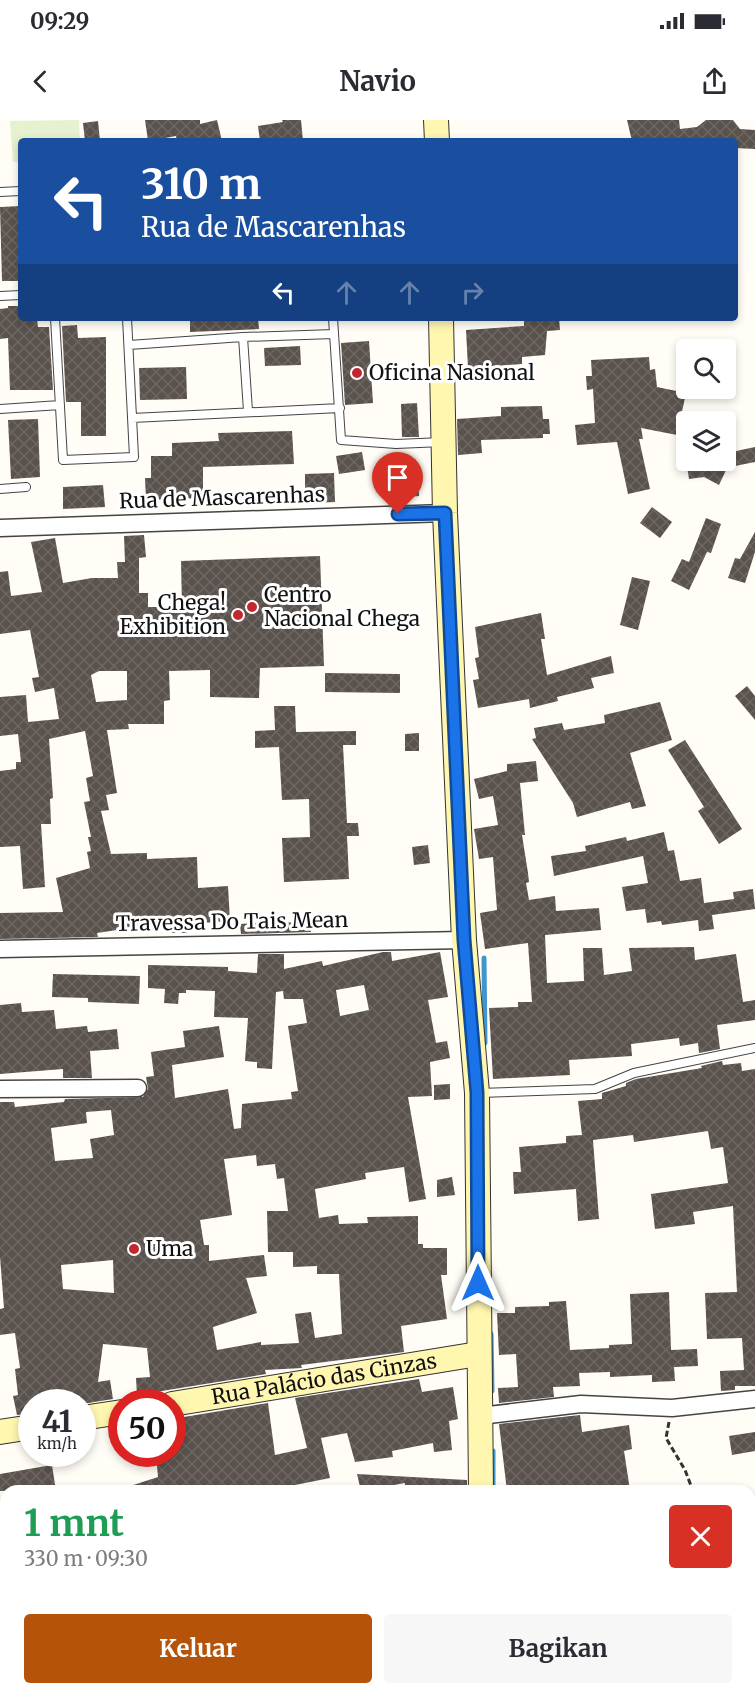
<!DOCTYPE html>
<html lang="id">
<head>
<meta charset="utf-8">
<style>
	body { margin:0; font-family:Merriweather,serif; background:#f7f7f7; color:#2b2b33; height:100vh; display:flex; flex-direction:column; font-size:22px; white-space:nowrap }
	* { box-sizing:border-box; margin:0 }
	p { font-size:20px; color:#7c7c81 }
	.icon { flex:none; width:33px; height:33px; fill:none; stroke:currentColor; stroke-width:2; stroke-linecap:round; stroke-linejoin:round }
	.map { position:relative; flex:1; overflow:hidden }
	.panel { position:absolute; left:0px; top:1365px; width:756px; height:210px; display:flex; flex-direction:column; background:#fff; border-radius:18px 18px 0 0; box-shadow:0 3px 9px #0003 }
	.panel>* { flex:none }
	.top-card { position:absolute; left:18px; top:18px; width:720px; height:183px; border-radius:6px; box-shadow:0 3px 9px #0003; background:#1a4fa0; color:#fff; overflow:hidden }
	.fabs { position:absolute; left:676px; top:219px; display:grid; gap:12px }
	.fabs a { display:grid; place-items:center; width:60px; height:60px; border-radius:6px; background:#fff; box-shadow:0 3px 9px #0003; font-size:30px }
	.speed { position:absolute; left:18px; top:1269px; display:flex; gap:12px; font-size:30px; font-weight:700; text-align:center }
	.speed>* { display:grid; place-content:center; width:78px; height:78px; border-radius:50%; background:#fff; box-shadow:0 3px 9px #0003; line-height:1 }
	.speed small { font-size:15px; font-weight:400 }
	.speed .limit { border:9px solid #d22; background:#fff; color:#111 }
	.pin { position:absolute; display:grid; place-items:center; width:51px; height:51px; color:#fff; margin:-62px -26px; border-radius:50% 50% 50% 0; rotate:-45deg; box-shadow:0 0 6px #0007 }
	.pin .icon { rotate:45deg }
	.me { position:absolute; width:66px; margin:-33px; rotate:0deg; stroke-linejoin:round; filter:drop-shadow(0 0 4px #0008) }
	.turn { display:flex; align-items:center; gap:21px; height:126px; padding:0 24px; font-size:27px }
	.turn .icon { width:78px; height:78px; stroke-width:2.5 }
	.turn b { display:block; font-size:42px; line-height:51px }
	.lanes { display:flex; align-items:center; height:57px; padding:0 24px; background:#0003; justify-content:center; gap:30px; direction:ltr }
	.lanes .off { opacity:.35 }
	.round { display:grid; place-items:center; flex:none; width:63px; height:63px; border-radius:6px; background:#f7f7f7 }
	.head { display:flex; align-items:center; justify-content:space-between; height:102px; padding:0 24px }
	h1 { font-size:36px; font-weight:700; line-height:45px; color:#1e9e55 }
	.cta { display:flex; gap:12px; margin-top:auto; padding:12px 24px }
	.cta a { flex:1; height:69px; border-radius:6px; background:#b45309; color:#fff; font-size:24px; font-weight:700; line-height:69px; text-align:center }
	.cta a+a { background:#f7f7f7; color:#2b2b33 }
	.status { display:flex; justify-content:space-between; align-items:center; height:42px; padding:0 30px; background:#fff; direction:ltr }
	.status svg { height:16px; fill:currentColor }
	header { display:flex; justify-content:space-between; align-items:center; height:78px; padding:0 24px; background:#fff; font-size:27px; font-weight:700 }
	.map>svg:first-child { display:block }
</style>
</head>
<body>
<div class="status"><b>09:29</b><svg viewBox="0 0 49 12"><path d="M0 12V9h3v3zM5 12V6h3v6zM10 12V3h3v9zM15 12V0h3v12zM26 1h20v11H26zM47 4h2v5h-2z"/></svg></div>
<header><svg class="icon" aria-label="back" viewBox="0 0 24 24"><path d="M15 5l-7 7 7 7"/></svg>Navio<svg class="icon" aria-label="share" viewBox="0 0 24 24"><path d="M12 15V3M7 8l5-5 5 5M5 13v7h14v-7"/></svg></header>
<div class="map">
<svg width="755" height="1575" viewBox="0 0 755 1575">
	<defs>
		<pattern id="building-cross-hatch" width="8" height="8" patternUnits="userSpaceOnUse" patternTransform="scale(1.5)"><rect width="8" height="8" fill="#5a524d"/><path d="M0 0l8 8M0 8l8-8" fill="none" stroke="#6d6662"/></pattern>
	</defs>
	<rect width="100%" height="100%" fill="#fffdf5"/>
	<path fill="#e6f2cf" d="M79 0 80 21H21V42H13L10 1Z"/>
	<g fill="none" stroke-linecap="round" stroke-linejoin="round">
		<path stroke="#3f96cf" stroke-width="5" d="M484 838 485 923
			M491 1214 492 1271
			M493 1331V1371
			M498 1569V1575"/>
	</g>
	<path fill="url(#building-cross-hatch)" fill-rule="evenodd" d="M145 0H200V4L217 0 222 21H177L176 16 148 21Z
		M282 0H301L303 21H260L258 6 283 2Z
		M627 0H679L680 9 697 7 706 0H733L740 9 755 10V29L735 28V21H632Z
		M98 1 100 21H85L83 3Z
		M21 86V161H2L0 87Z
		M8 186H21V198H37L38 207H49L53 270H10L8 218 0 219V189L8 188Z
		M190 198H258L259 209 190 212Z
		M524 198H559L560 210 547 211 545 235 522 237V244L468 248 466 210 524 206Z
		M77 205 78 218 106 217V316H81V282H66L62 206Z
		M369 221 373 283 345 285 341 223Z
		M300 226 301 245 265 246 264 228Z
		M649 237 650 250 655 249 657 267 686 273 677 315 641 308 643 319H639L650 369 628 374 617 322 577 325 575 305 595 303 593 269 587 270 586 256H592L591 240Z
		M186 247 187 279 140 280 139 248Z
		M417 283 419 317H402L401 284Z
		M542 286 543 299H549L550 314H543V318L481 320 482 333 458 335 457 299 501 296V287Z
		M38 299 40 357 11 359 8 300Z
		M292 311 294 344 203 347V378L146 380 145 358H151V336H172V323L219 321 218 313Z
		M755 327V342L730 347 729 344 719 365 704 357 689 359 686 340H729L727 333Z
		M362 332 365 350 339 354 336 336Z
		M418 347 419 376 394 378 392 349Z
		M334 353 335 382 305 383V354Z
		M103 365 105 387 63 389V367Z
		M652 387 672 402 660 418 640 403Z
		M706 398 721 404 711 433 707 432 689 470 671 461 682 439 689 442Z
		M755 412V432L745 463 728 458 735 438 740 439Z
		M144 415 146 437 139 438V473H148V487H182L181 441 320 436 324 546 260 548 259 578 210 577V550L169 551 170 580 164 581V604H128L129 609 107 610 117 673 106 675 109 690 101 691 111 734 147 733V739L197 737 198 768 228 766 230 801 188 804 189 813H165V809L117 810 97 813 98 817 0 819V793L63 792 56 758 90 748 87 732 91 731 88 717H91L84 682 90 681 86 658 93 656 85 611 49 619 53 678 50 679 51 704H41L45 767 23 769 20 726 0 727V651L16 649V642H21L18 614 0 616V577L26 575 28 602 59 599 54 568 35 572 32 558 39 557 30 510 0 514V452L8 451 11 476 42 472 31 422 55 418 63 463 92 458H118L117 442H125L124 416ZM99 551H127V580L96 582 91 555Z
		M632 457 650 461 638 510 620 505Z
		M541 493 545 519H541L547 555 611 536 614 553 591 558 594 568 557 577 558 581 530 588 529 579 478 588 473 560 479 559 475 538 479 537 475 507Z
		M325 553 400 554V573L325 572Z
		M747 566 755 576V600L735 576Z
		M660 582 672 620 630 633 646 686 632 689 630 682 577 697 573 683 532 619 536 618 534 608 562 603 564 610 605 603 604 595Z
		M274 586H295L296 612 356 611V625H343L347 703H358L359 716H347L349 759 284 762 282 718 310 717 309 679 282 680 279 627 255 628V611L275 610Z
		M419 613V631H405V614Z
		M685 620 742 709 719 724 698 691 704 687 668 630Z
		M536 641 538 661 520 663 525 715H522L528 753 529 762 526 763 529 780 555 776 556 791 599 788 601 810 545 815 547 863 584 861 583 828H602L604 855 632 851 629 828 694 827 695 840 736 834 743 882 755 880V900L717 905 720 929 699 933 698 923 680 926 679 918 631 924 632 936 569 940 570 955 493 959 489 888 518 887V882H532L528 823 485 829 480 793 497 790 493 737 479 739 474 709 498 705 493 676 479 679 474 659 507 651V644Z
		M664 712 668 731 674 730 680 761 701 758 704 783 734 779 733 772 753 769 755 789 712 795 714 809 699 811 698 800 662 805 661 801 647 803 645 789 626 791 622 767 648 763 643 736 554 756 551 736 586 731 585 726 626 717 627 721Z
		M428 725 430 743 414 745 412 727Z
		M270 802 311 803V812L241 814 240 804Z
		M383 832H391L392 841 440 832 448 877 428 880 436 923 447 921 450 938 430 942 432 976 408 977 426 1079 409 1082 404 1047 365 1053 366 1059 315 1069 319 1098 338 1095 339 1104 368 1103 367 1097 418 1096V1124H423V1128H447V1155H441L447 1199 401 1206 404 1232 301 1245 302 1248 265 1250 266 1254 137 1275 136 1258 150 1257 147 1228 103 1224 98 1262 110 1260 113 1279 82 1284 32 1282V1293L17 1295 13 1276 18 1275 15 1249 20 1248 15 1213 0 1215V1189L4 1188 0 1137V982H14L15 987 64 982 65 979 143 977 148 969 146 957 154 956 151 932 185 927 183 911 219 906 224 937 172 945 175 978 228 969 234 1009 241 1008 242 984 292 979 291 972 298 971 288 906 307 903 303 879H284L283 871 276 872 272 949 257 948V942L245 941 248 898 214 897 215 871 186 870V873H179L178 884 164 883 165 869 148 868V845L228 847V851L257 853 258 834H284V849L322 841 323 846ZM364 865 369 890 340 896 336 870ZM111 990 114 1015 90 1019 93 1038 55 1041 51 1008 87 1003 86 992ZM256 1035 257 1046 275 1044 277 1059 284 1058 288 1091H267L268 1132H293V1147L317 1146V1154H339L342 1214 315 1218 311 1192 295 1194 299 1223 261 1225V1222L217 1230 213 1207 257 1193 246 1158 267 1156 264 1135 209 1141V1125H204L200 1100 232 1095 224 1039ZM113 1140 114 1173 63 1169 61 1145Z
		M53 854 140 856 139 884 88 882V878L52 877Z
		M21 883 22 892 54 890 56 909 87 906 88 912 117 909 119 929 90 931 92 958H63V949L0 954V885Z
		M722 941 723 945 741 943 742 951 755 949V1266H735V1270L721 1271 720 1251 744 1250 742 1218 707 1219 705 1173 737 1172 733 1086 693 1092 695 1104 655 1109 651 1074 728 1063 723 1027 711 1029 708 1011 634 1022 633 1015 593 1020 599 1099 578 1101 576 1069 514 1074 513 1052H521L519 1027 566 1023V1016L582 1015 578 981 602 979V973L626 966V963L636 959 702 948 701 946Z
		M450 964V979L434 980V965Z
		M452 1057 455 1075 437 1077V1060Z
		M669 1172 671 1230 697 1229 698 1246 674 1247 675 1261 652 1262V1255L610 1257V1252L579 1253 580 1266 553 1267 554 1277 499 1283 498 1268 518 1267 516 1234 499 1235 497 1193H515V1187L549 1186V1182L566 1181 570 1230 609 1228V1225L632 1224 630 1174Z
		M419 1259 422 1272 453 1267 458 1299 449 1301 452 1330 434 1332 433 1323 392 1331 393 1337 355 1342 347 1313 321 1318 330 1358 285 1367V1371H124V1368L158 1357 156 1334H172V1321H175L172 1299 268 1283 275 1335 307 1328 295 1278Z
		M580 1295 582 1312 629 1305 632 1329 624 1331 630 1370 507 1371 499 1304Z
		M755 1312V1331L732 1335 729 1316Z
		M52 1345 56 1371H0V1354Z
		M357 1354 467 1360V1371H404L405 1363 361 1371Z"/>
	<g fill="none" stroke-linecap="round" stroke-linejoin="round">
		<g stroke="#444" stroke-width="10">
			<path id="lane" d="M0 72 21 71
				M0 176 21 175
				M55 198 63 340 134 337 127 198
				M333 198 341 320 396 324 443 322
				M243 217 334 214
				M129 225 243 217 248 291
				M0 289 60 285
				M132 298 340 288
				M0 369 26 367
				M479 973 595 969 634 953 755 928"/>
		</g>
		<g stroke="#444" stroke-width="19">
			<path id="street" d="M0 408 445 393
				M0 829 464 820
				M0 969 138 968
				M480 1296 581 1284 672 1288 755 1279"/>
		</g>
		<g stroke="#333" stroke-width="26">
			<g id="secondary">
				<path d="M436 0 437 21"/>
				<path d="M441 198 445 393 464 820 477 973 481 1371"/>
				<path id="s1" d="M172 1284 478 1234"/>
				<path d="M82 1298 122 1292"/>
				<path d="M0 1312 32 1307"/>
				<path d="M486 1569V1575"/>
			</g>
		</g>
		<path stroke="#333" stroke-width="3" stroke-dasharray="6 3" stroke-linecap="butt" d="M669 1302 666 1318 685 1350 693 1371
			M750 1510H755
			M564 1575 576 1569"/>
		<use href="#lane" stroke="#fff" stroke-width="8"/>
		<use href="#street" stroke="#fff" stroke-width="16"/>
		<use href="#secondary" stroke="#fff6b0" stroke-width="24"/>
	</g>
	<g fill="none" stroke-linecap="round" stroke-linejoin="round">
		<g stroke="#114b97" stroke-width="15">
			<path id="route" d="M398 394 445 393 464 820 477 973 478 1163"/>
		</g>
		<use href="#route" stroke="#1a73e8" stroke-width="10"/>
	</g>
	<g fill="#c4262e" stroke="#fff" stroke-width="2">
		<circle cx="357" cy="253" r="6"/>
		<circle cx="252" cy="487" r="6"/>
		<circle cx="238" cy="495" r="6"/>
		<circle cx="134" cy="1129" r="6"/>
	</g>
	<g text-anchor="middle" stroke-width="6" stroke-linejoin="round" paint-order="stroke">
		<g font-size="21" fill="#111" stroke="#fff" text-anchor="start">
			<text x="369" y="260">Oficina Nasional</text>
			<text x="264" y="482">Centro<tspan x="264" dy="24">Nacional Chega</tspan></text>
			<text x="226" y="490" text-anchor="end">Chega!<tspan x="226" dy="24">Exhibition</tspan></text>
			<text x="146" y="1136">Uma</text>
		</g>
		<g font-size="21" fill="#111" stroke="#fff">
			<text transform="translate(222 378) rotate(-2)" y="7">Rua de Mascarenhas</text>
			<text transform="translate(232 802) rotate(-1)" y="7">Travessa Do Tais Mean</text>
			<text dy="7" stroke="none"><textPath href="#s1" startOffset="154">Rua Palácio das Cinzas</textPath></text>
		</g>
	</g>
</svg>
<div class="fabs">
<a><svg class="icon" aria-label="search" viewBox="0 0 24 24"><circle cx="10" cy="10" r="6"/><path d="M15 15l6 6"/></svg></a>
<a><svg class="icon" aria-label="layers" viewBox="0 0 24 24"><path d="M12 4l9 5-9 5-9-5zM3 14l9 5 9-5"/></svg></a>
</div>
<div class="speed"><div>41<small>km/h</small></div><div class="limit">50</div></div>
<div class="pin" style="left:398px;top:394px;background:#d93025"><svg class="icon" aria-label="arrive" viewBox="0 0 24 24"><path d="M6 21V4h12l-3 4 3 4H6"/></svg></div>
<svg class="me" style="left:478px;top:1163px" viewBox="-20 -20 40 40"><path d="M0-17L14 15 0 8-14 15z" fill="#1a73e8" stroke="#fff" stroke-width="4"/></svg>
<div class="top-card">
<div class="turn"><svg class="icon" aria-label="left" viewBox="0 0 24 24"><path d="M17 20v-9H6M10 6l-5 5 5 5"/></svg><div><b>310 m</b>Rua de Mascarenhas</div></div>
<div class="lanes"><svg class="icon" aria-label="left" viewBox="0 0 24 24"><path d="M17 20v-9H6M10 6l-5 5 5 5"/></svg><svg class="icon off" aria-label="ahead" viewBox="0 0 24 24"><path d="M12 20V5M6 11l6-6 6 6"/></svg><svg class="icon off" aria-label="ahead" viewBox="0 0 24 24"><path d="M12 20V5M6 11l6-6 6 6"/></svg><svg class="icon off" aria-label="right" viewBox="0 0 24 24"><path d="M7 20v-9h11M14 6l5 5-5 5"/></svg></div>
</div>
<section class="panel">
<div class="head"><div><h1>1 mnt</h1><p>330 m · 09:30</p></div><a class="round" style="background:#d93025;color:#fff"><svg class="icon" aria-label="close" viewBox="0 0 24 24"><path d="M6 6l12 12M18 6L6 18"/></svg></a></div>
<div class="cta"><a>Keluar</a><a>Bagikan</a></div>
</section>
</div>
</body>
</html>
